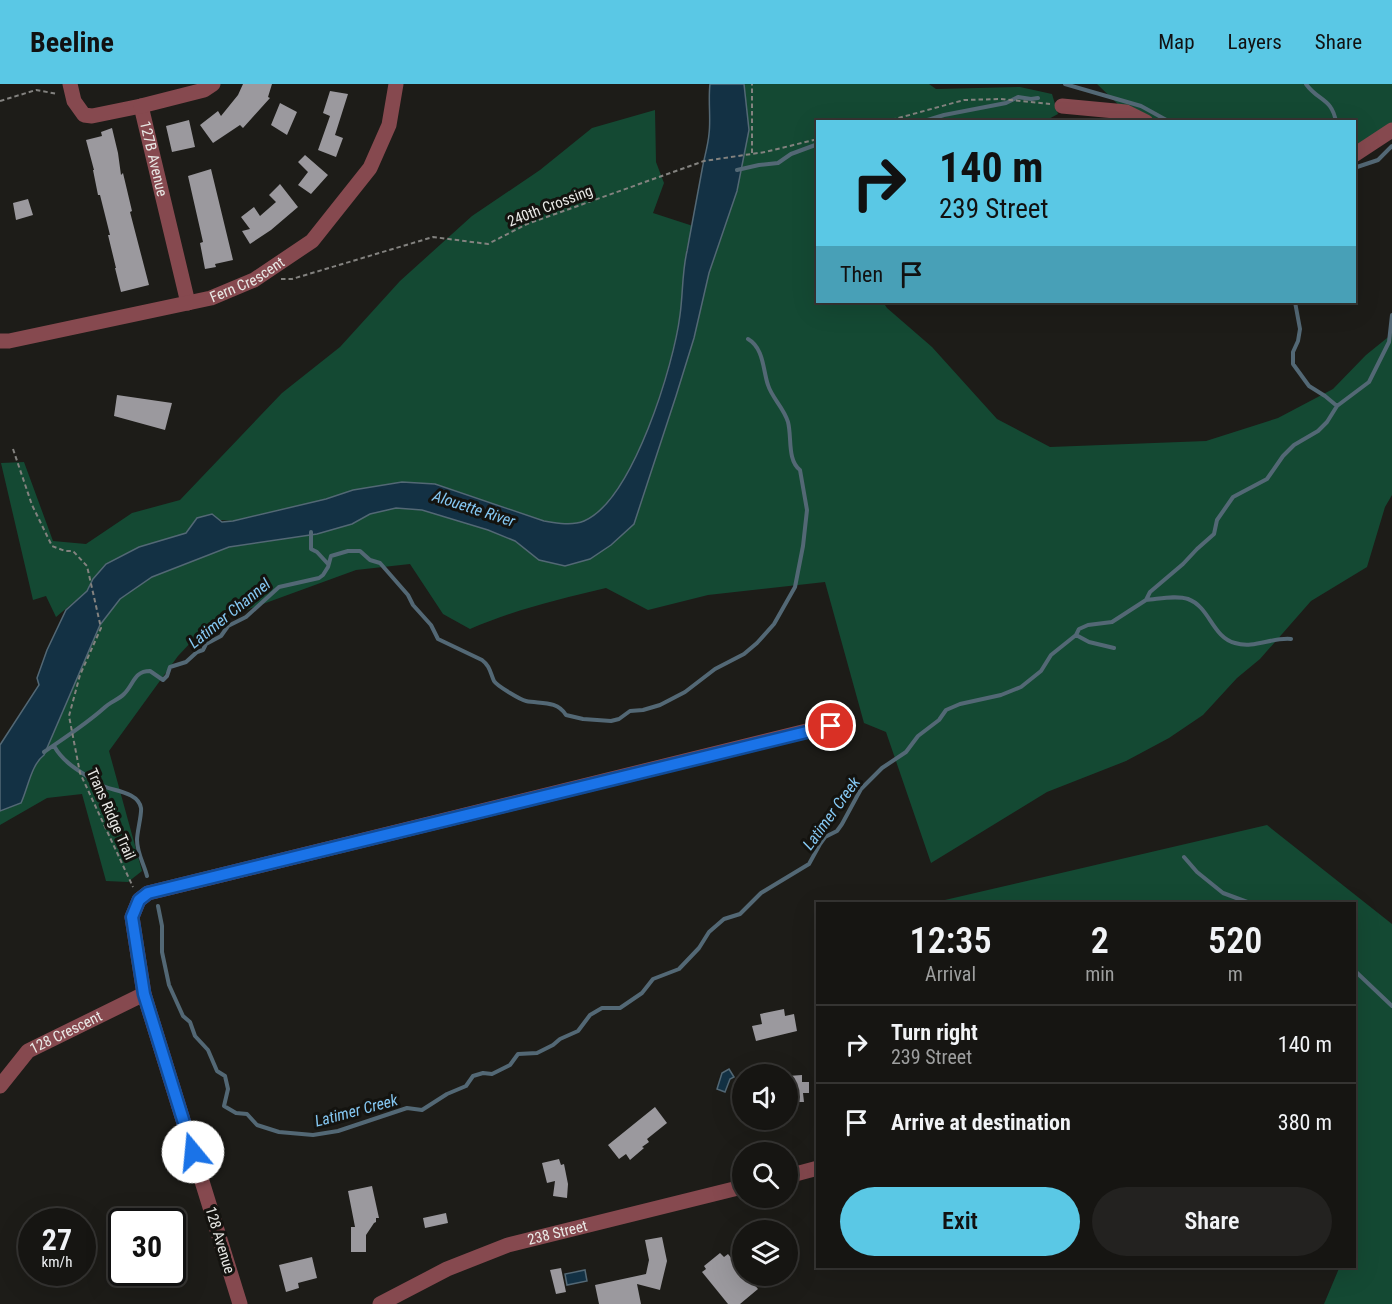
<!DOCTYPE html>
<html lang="en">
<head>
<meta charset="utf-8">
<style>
	body { margin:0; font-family:"Roboto Condensed",sans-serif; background:#232220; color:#f1f3f6; height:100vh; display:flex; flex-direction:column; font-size:22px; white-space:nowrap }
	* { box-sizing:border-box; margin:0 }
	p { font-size:20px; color:#9e9f9f }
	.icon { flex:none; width:33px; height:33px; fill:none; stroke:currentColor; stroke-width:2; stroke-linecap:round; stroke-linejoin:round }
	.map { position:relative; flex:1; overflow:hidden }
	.details { position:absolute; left:816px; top:818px; width:540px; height:366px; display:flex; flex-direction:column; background:#161512; border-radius:0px; box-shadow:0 6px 24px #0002,0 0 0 2px #353432 }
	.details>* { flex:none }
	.banner { position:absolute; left:816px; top:36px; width:540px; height:183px; border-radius:0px; box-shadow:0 6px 24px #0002,0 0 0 2px #353432; background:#5ac8e5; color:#111; overflow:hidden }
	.fabs { position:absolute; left:732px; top:980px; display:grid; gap:12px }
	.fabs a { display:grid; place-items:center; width:66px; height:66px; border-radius:50%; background:#161512; box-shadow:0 6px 24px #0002,0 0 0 2px #353432; font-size:30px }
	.speed { position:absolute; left:18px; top:1124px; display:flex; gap:12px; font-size:30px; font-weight:700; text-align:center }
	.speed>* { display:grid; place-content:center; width:78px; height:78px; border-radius:50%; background:#161512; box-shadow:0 6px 24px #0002,0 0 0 2px #353432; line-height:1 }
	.speed small { font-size:15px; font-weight:400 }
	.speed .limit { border:3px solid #111; border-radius:9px; background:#fff; color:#111 }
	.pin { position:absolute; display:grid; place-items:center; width:51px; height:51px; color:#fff; margin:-26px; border:3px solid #fff; border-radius:50%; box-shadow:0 2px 6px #0007 }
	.me { position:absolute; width:66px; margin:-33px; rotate:343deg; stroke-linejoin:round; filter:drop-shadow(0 0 4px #0008) }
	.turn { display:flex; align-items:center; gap:21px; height:126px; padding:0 24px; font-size:27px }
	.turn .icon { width:78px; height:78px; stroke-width:2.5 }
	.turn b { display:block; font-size:42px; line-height:51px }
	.then { display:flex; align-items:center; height:57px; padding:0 24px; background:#0003; gap:12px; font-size:22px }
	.eta { display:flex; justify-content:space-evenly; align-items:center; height:102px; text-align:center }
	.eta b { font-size:36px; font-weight:600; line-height:42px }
	.action { display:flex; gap:12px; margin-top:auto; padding:12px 24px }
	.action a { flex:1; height:69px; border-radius:36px; background:#5ac8e5; color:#111; font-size:24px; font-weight:600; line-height:69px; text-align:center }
	.action a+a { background:#232220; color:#f1f3f6 }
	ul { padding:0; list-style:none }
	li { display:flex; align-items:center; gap:18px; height:78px; padding:0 24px; border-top:2px solid #353432 }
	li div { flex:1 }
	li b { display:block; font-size:22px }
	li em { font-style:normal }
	header { display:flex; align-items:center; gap:36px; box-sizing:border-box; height:84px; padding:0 30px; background:#5ac8e5; color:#111 }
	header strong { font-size:28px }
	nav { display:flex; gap:33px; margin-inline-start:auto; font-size:21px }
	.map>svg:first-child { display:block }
</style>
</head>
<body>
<header>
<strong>Beeline</strong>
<nav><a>Map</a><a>Layers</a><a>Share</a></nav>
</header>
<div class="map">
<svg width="1392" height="1220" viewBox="0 0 1392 1220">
	<rect width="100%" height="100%" fill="#1d1c18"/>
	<path fill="#144933" d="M744 0H929L936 5 1020 3 1052 10 1058 30 1045 37 818 38V218H883L887 224 932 263 997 335 1050 363 1206 357 1278 334 1333 305 1366 271 1392 250V411L1385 423 1367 483 1311 517 1260 575 1237 594 1203 631 1169 654 1126 677 1047 708 931 779 886 648 864 639 825 498 708 511 648 526 606 504C559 515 514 526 470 545L443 530 410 480 356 486 208 540 178 572 109 667 142 787 128 798 106 797 82 710 47 714 0 741V727L21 719C28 704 31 681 44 671L100 541 120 515 152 493 229 463 317 450 352 440 370 430 396 424 422 426 488 446 515 457 539 476 611 461 634 440 676 312 694 254 709 189 737 107 749 46Z
		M1097 0H1392V46L1355 69 1354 38 1146 37 1126 28Z
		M655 26 656 78 664 99 653 129 693 142C691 151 687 160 686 169 683 190 684 212 680 233 671 284 634 415 584 437 572 442 557 439 544 437L435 400 353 406 326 415 233 437 197 434 186 449 139 463 93 495 87 507 56 533 46 512 33 516 1 379 24 378 53 457 86 460 132 429 180 416 282 309 340 263 400 197 472 132 540 86 592 44Z
		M1267 741 1392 840V1220H1324L1340 1182H1354V819H932Z"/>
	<path fill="#133144" stroke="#536875" stroke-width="1.5" d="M710 0H744L749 46 737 107 709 189 694 254 676 312 634 440 611 461 590 475 565 482 539 476 515 457 488 446 422 426 396 424 370 430 352 440 317 450 229 463 152 493 120 515 100 541 44 671C31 681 28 704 21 719L0 727V661L39 601 37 594 47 566 66 526 87 507 93 495 106 480 139 463 186 449 197 434 212 430 222 438 233 437 326 415 353 406 402 398 435 400 544 437C556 439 572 442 584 437 633 416 674 280 680 231 683 210 682 188 687 167 692 140 697 113 702 86 704 74 708 62 709 50 711 34 708 17 710 0Z
		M729 985 734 993 730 995 725 1008 717 1005 722 989Z
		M585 1186 587 1197 567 1201 565 1190Z"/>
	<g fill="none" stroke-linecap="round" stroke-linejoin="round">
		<path stroke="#536875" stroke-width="4" d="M1065 0 1141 22 1170 38
			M1306 0C1318 17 1332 14 1336 38
			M921 38 944 31 1006 19 1018 13 1031 15 1038 14
			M1354 84 1378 76 1392 62
			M737 86 759 81 778 79 791 70 818 60
			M1295 218 1300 245 1298 257 1293 268V280L1309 302 1325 312 1337 322
			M311 448V465L317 468 328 480
			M1146 516C1159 515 1176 511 1188 515 1210 523 1212 553 1235 559 1254 565 1272 553 1291 555
			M1076 551 1089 558 1114 564
			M54 662C65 681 82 688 99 700 108 707 138 706 141 724 142 730 137 748 137 756 137 769 144 780 147 792
			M44 668C64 654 85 641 104 624 110 618 118 616 124 610 134 600 134 587 150 587L163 596 167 592 170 583 186 578 197 568 203 566 206 560 221 552 228 542 246 533 279 503 319 494 323 491 328 483 331 472 348 467H360L370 476 380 479 408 511 413 521 431 541 438 555 482 576C490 582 490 588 494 597 497 602 521 616 526 617 540 620 557 616 566 631L583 635 611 637 619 635 630 627 643 626 660 621 685 608 715 585 744 570 757 559 774 540 795 503 803 462 807 426 800 386C787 376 792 353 788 338 784 324 772 314 768 301 763 287 764 264 748 255
			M1184 773 1197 788 1223 809 1250 819
			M158 822 162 842V868L169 901 183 932 190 938 195 952 208 966 217 987 225 992 228 1005 224 1022 236 1029 247 1030 257 1041 279 1048 313 1051 338 1047 407 1024 422 1026 447 1010 466 1002 473 992 483 989 492 990 510 981 518 970 537 969 553 961 560 955 578 947 590 931 602 924H620L642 909 653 895 679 885 699 864 709 848 724 835 740 830 761 809 809 780 820 760 825 753 837 747 842 740 861 705 882 684 906 668 918 652 939 636 946 626 960 620 1001 611 1021 603 1041 587 1051 571 1076 551 1079 545 1088 541 1112 538 1146 516 1150 508 1183 480 1197 465 1214 450 1217 436 1233 413 1267 395 1283 372 1294 361 1318 347 1327 338 1337 322 1369 298 1389 258 1392 231
			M1354 886 1392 922"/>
	</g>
	<path fill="#9b999e" d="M243 0H272L268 13 270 14 243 44 240 41 213 59 200 41 218 27 221 32 238 11Z
		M330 7 348 10 335 51 343 54 336 73 318 66 330 32 323 29Z
		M280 19 297 28 287 51 271 41Z
		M189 36 195 63 172 68 166 42Z
		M112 44 118 69 121 91 123 89 132 127 130 128 149 201 121 208 115 184H116L108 151H110L100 111H98L93 86H94L86 56 102 52 101 48Z
		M305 71 328 91 311 110 298 101 308 88 298 78Z
		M211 85 233 176 215 180 216 183 205 185 200 159 203 158 188 92Z
		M280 100 298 123 271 146 250 160 242 147 250 145 241 133 254 123 260 132 276 118 269 111Z
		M28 115 33 131 16 136 13 119Z
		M117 311 172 319 165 346 114 332Z
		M784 925 785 932 794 930 797 947 756 957 752 942 762 940 760 930Z
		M802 991V998H809V1009H803L804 1018H788V992Z
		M655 1023 667 1039 647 1055 649 1058 642 1063 644 1064 630 1076 626 1070 619 1075 608 1061Z
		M559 1075 561 1081 564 1080 568 1100 567 1114 553 1112 555 1097 547 1099 542 1079Z
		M372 1102 379 1134H376V1138L374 1139 366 1151V1168H351V1143H355L348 1107Z
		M446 1129 448 1139 425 1144 423 1134Z
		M662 1153 667 1177 660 1206 637 1200 641 1220H599L595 1201 646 1190 649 1176 645 1156Z
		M720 1169 724 1173 728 1170 736 1180 742 1174V1191H746L758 1205 740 1220H728L702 1188 706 1185 704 1182Z
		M312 1173 317 1194 298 1199 299 1204 286 1208 279 1181Z
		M561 1184 566 1208 556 1210 550 1186Z"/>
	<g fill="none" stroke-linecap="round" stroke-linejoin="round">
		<path stroke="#83827f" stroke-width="2" stroke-dasharray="4.5 3" stroke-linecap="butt" d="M0 17 36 6 58 10
			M884 38 964 16 1001 15 1050 20
			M752 69V0
			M281 195H292L433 153 488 160 527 140 704 77 765 68 818 55
			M13 365 32 421 52 462 65 467H73L87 482 101 544 80 591 69 632 80 689 133 803"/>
		<g stroke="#86494f" stroke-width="15">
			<path id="s1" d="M70 0 74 17 84 31 92 32 141 22 188 219"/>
			<path d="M141 22 204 6 213 0"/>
			<path d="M1062 22 1126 28 1146 38"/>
			<path d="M1354 71 1392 46"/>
			<path id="s2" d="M0 257H9L211 214 254 196 312 157 370 84 389 41 396 0"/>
			<path id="s3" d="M0 1002 28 967 144 910"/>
			<path d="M788 1092 818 1084"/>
			<path d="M240 1220 144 910 132 833 139 816 148 809 831 641"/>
			<path id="s4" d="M380 1220 447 1185 508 1161 742 1103"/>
		</g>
	</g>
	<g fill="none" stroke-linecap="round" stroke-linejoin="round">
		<g stroke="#114b97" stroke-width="15">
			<path id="route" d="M193 1068 144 910 132 833 139 816 148 809 831 642"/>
		</g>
		<use href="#route" stroke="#1a73e8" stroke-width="10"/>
	</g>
	<g text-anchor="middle" stroke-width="6" stroke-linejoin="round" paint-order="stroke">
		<g font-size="15" fill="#e9e9e6" stroke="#14130f">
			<text dy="5" stroke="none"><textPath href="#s1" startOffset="147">127B Avenue</textPath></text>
			<text transform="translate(550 122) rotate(-21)" y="5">240th Crossing</text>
			<text dy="5" stroke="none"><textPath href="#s2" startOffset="256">Fern Crescent</textPath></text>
			<text transform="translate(111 730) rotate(66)" y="5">Trans Ridge Trail</text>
			<text dy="5" stroke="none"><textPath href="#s3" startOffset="87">128 Crescent</textPath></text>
			<text dy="5" stroke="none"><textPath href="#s4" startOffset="192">238 Street</textPath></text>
			<text transform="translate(220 1156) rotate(73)" y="5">128 Avenue</text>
		</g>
		<g font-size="16" font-style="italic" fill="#85c8f3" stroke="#14130f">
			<text transform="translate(474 424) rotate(18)" y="6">Alouette River</text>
			<text transform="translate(229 529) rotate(-39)" y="6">Latimer Channel</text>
			<text transform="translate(831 729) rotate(-54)" y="6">Latimer Creek</text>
			<text transform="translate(356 1026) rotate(-15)" y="6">Latimer Creek</text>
		</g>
	</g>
</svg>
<div class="fabs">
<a><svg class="icon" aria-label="sound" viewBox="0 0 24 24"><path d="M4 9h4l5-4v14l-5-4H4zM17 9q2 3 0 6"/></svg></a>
<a><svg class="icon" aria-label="search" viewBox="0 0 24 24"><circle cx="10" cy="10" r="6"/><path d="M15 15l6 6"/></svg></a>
<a><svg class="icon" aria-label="layers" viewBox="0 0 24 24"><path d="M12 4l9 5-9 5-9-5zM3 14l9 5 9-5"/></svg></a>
</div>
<div class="speed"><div>27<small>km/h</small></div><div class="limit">30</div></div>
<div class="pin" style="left:831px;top:642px;background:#d93025"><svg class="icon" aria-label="arrive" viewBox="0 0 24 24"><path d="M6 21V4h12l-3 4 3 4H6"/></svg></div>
<svg class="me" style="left:193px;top:1068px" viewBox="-20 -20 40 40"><circle r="19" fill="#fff"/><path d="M0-13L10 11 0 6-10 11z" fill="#1a73e8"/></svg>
<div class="banner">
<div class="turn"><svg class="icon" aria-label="right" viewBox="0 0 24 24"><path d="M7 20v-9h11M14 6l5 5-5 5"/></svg><div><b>140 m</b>239 Street</div></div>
<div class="then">Then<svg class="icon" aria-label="arrive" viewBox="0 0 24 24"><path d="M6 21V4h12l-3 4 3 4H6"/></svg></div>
</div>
<section class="details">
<div class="eta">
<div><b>12:35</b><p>Arrival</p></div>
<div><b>2</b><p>min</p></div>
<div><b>520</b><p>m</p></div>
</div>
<ul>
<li><svg class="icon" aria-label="right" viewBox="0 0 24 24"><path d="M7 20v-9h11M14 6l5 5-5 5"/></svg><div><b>Turn right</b><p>239 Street</p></div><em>140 m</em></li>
<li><svg class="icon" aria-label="arrive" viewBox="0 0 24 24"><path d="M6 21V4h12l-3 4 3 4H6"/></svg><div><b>Arrive at destination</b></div><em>380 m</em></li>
</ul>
<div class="action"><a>Exit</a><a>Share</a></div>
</section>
</div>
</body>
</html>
